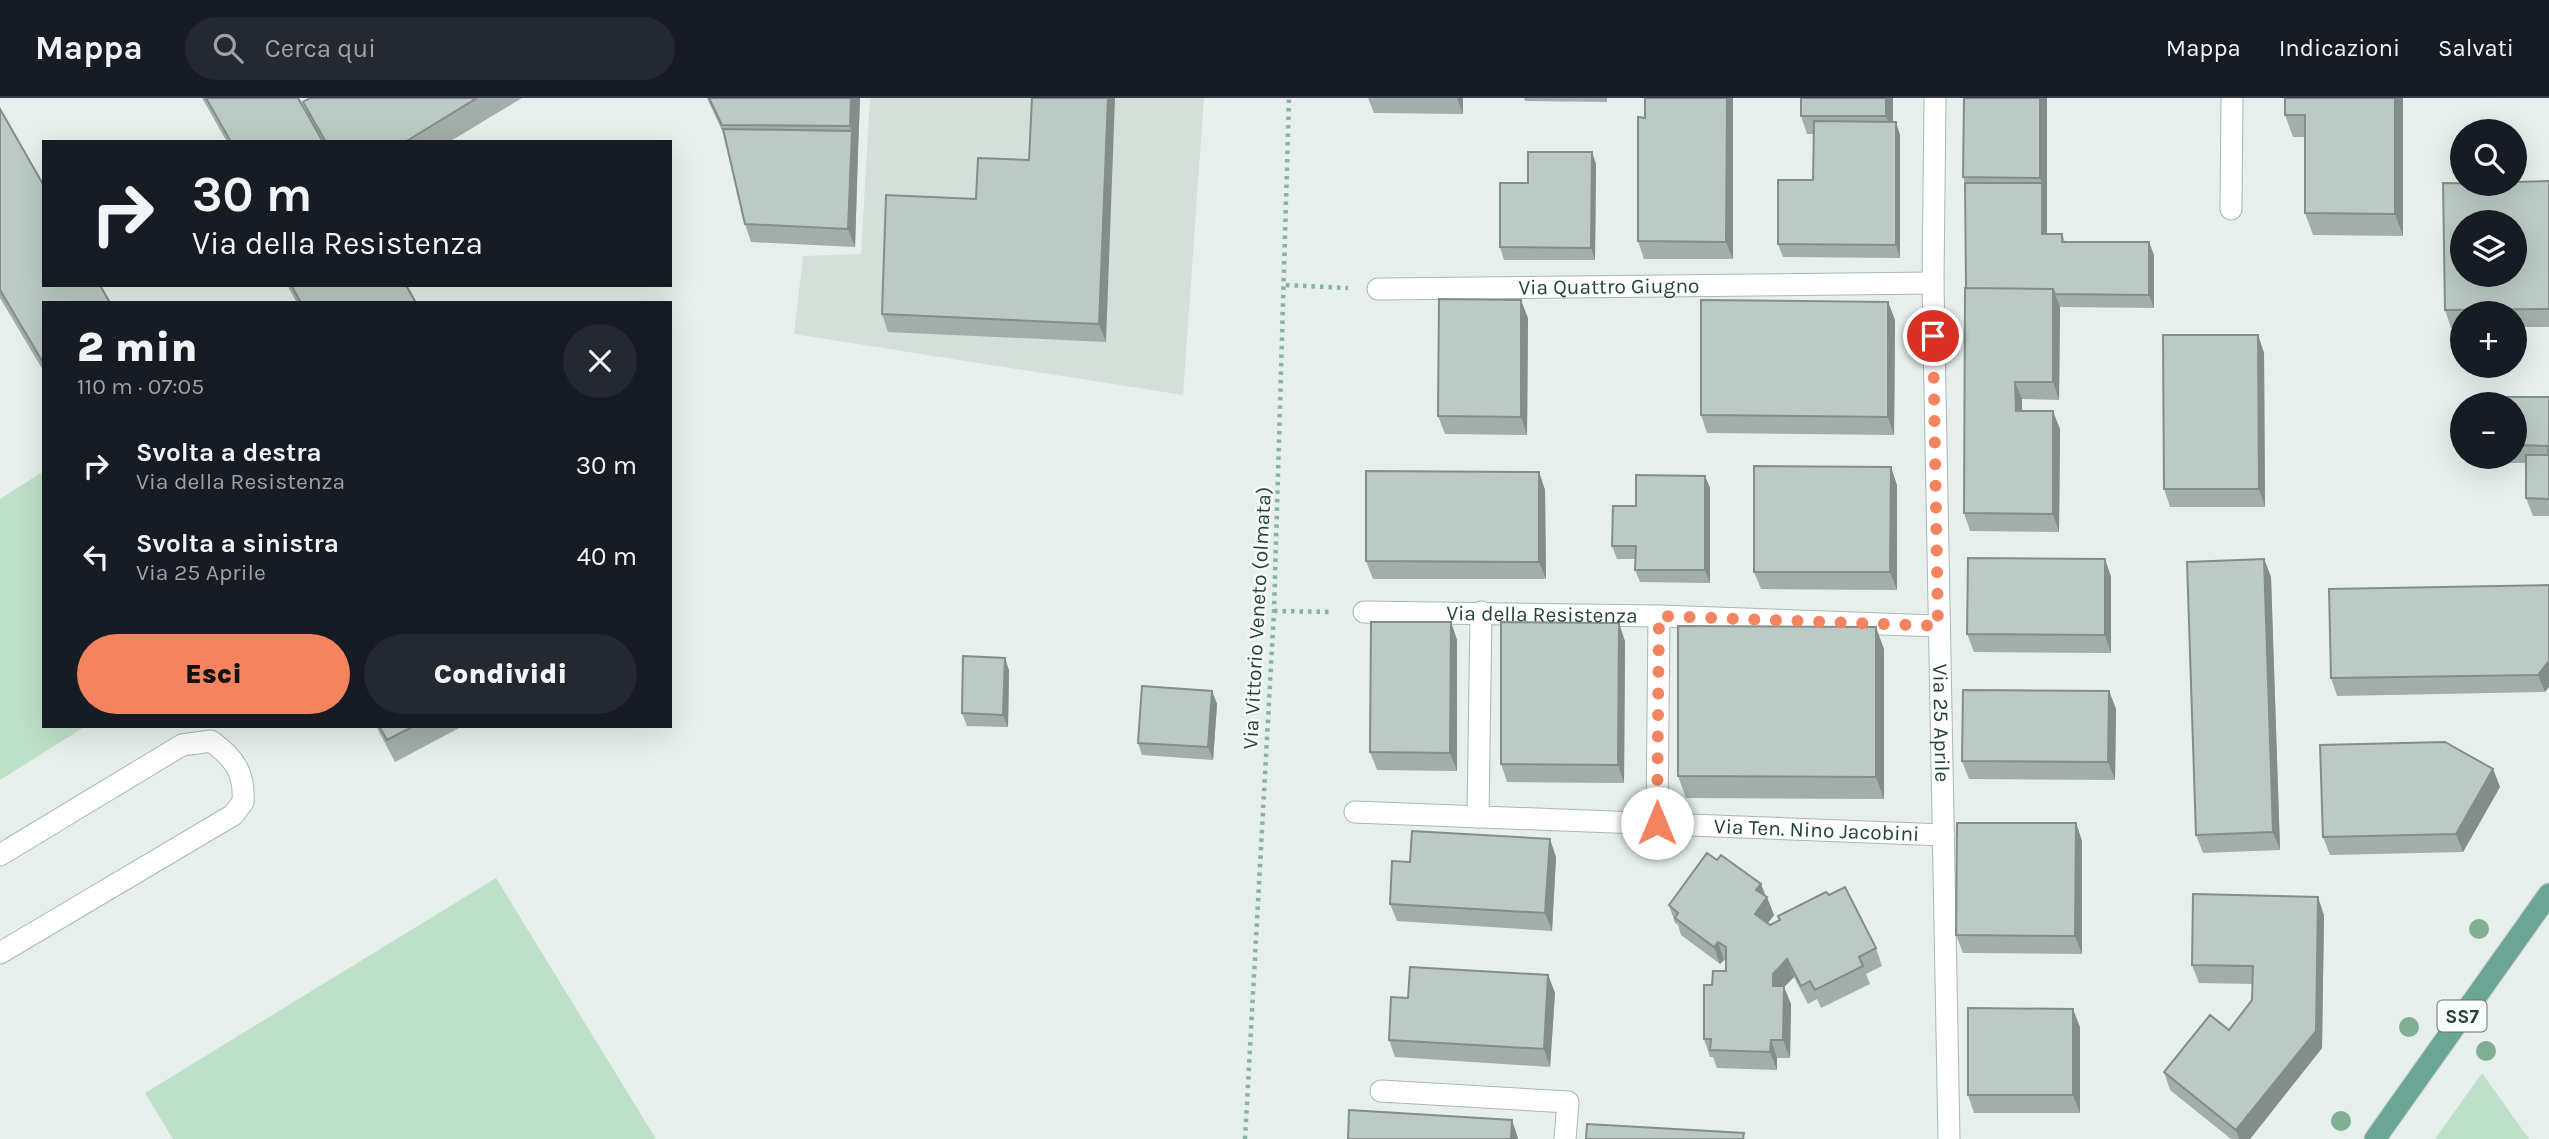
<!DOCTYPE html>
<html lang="it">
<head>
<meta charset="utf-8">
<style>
	body { margin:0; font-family:Karla,sans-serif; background:#242831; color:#f1f3f6; height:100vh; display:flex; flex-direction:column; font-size:26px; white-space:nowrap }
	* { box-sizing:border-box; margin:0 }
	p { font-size:23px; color:#9ea1a6 }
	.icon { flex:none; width:38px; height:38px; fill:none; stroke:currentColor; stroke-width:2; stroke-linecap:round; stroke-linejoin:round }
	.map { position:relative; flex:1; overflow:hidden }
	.sheet { position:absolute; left:42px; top:203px; width:630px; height:427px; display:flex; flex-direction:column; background:#171b24; border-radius:0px; box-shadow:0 7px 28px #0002 }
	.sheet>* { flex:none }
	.hud { position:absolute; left:42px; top:42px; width:630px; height:147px; border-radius:0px; box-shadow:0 7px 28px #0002; background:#171b24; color:#f1f3f6; overflow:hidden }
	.tools { position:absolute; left:2450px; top:21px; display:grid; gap:14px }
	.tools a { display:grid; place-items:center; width:77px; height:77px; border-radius:50%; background:#171b24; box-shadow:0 7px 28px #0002; font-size:35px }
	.pin { position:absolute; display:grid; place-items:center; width:60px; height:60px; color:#fff; margin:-30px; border:4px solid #fff; border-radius:50%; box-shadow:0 2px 7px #0007 }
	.me { position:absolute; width:77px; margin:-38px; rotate:0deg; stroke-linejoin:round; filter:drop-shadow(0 0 5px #0008) }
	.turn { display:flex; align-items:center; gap:24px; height:147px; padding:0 35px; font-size:32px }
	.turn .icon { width:91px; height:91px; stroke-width:2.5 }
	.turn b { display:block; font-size:49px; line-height:60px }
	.round { display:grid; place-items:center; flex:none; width:74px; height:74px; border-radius:37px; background:#242831 }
	.summary { display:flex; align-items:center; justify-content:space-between; height:119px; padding:0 35px }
	h1 { font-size:42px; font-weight:800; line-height:52px }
	.action { display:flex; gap:14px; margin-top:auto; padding:14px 35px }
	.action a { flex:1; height:80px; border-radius:42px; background:#f4845f; color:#111; font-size:28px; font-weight:800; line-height:80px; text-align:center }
	.action a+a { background:#242831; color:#f1f3f6 }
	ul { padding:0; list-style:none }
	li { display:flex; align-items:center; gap:21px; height:91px; padding:0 35px }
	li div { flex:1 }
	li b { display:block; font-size:26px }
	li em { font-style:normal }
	header { display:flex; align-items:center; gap:42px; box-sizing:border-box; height:98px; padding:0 35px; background:#171b24; border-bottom:2px solid #363941 }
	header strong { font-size:33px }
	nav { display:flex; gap:38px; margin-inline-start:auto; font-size:24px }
	.search { width:490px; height:63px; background:#242831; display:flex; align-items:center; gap:18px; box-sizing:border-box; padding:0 24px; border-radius:38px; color:#9ea1a6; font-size:26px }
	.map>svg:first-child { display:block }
</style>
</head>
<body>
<header>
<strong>Mappa</strong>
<div class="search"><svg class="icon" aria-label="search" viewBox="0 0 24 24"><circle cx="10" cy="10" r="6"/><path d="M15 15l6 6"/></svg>Cerca qui</div>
<nav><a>Mappa</a><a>Indicazioni</a><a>Salvati</a></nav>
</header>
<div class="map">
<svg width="2549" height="1041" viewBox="0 0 2549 1041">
	<rect width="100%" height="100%" fill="#e6efeb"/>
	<path fill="#d4dfda" d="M870 0H1204L1183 297 794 236 803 158 861 156Z"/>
	<path fill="#bfe0c8" d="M44 373V628H86L0 682V401Z
		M496 780 656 1041H173L145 995Z
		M2482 975 2529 1041H2435Z"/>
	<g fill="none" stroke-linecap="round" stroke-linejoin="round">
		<g stroke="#a8b8b2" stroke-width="23">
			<g id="minor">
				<path id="s1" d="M1935 0 1933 185 1949 1041"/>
				<path d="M2231 111 2232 0"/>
				<path id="s2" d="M1378 191 1933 185"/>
				<path id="s3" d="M1364 514 1659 518 1938 528"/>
				<path id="s4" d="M1355 714 1944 737"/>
				<path d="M1478 719 1481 514"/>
				<path d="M1657 725 1659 518"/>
				<path d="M0 757 182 647 211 643C234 660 245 674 243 704L233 717 0 855"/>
				<path d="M1381 993 1568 1004 1565 1041"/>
			</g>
		</g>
		<g stroke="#c2cac8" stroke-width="23">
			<path id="major" d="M2375 1041 2549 796"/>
		</g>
		<path stroke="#86b3a5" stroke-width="4.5" stroke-dasharray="3.5 5" stroke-linecap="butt" d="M1286 187 1348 190
			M1274 513 1333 514
			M1245 1041 1274 513 1289 0"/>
		<use href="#minor" stroke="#fff" stroke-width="21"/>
		<use href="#major" stroke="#6aa596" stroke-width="21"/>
	</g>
	<g fill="#80af93">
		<circle cx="2479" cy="831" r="10"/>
		<circle cx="2409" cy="929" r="10"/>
		<circle cx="2486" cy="953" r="10"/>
		<circle cx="2341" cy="1023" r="10"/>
	</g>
	<path fill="#a1aea9" d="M202 0H298L309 19 303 4 310 0H522L449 44H227Z
		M707 0H860L855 149 751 144 745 126 725 39Z
		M1032 0 1106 244 888 234 882 216 976 101 1029 62Z
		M1368 0H1463V16L1374 15Z
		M1524 0H1607V4L1525 3Z
		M1645 0H1733V161H1644L1638 143 1645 20Z
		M1801 0H1893V24L1900 37V160L1783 159 1778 146 1813 82 1814 36H1807L1801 18Z
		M1964 0H2047V136H2062L2065 144 2154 157V210L2060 209 2059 302 2022 301V313L2060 331 2059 434 1970 433 1964 415 1966 190 1965 85 1963 79Z
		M2285 0H2403V138L2313 137 2305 115V39H2293L2285 17Z
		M0 11 44 205V274L0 200Z
		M1592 54 1596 66 1595 162H1504L1500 149 1528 85Z
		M2549 83V229H2515V215H2462V230H2451L2445 212Z
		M287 187H406L416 205H297Z
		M1888 204 1895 222 1894 337 1707 335 1701 317Z
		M1528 220 1527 337 1445 336 1438 318Z
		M2258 237 2264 255 2265 409H2170L2164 391Z
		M2549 299V418H2533L2526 400V365H2509L2507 359H2515V306Z
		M1539 374 1545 392 1546 481H1373L1366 463Z
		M1705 378 1710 390V485L1640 484 1635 472 1636 461H1617L1612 448 1636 408Z
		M1897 387V492L1761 491 1754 474Z
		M2105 461 2111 479V555L1974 554 1967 536Z
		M2264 461 2271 479 2280 752 2203 755 2196 737Z
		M2549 487 2545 594 2337 598 2331 580Z
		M1451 524 1457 542V673L1377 672 1370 654Z
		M1625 543 1624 685 1507 684 1501 666Z
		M1884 551V701L1686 700 1678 678Z
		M1009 572 1008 629 967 628 962 615Z
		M1212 593 1217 606 1213 662 1142 657 1138 645Z
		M2109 593 2116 611 2115 682 1969 681 1962 663Z
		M376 628H463L395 664Z
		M2493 671 2500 689 2463 754 2330 757 2323 739Z
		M2076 725 2082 743V856L1963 855 1956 837Z
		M1556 759 1552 833 1397 823 1390 806 1410 764Z
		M1717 762 1761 786 1774 817 1768 825 1770 827 1829 797 1876 850 1882 868 1866 876 1870 886 1821 910 1817 901 1808 906 1794 879 1784 889 1791 906 1790 960H1777V972L1717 970 1713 959H1710L1704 941 1712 887 1726 873V863L1724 862 1720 866 1681 837 1678 827 1675 825 1669 807Z
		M2324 817 2322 950 2250 1041H2231L2170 992 2164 974 2229 932 2252 902 2253 886 2199 885 2192 867Z
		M1548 877 1555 895 1550 969 1395 959 1389 942Z
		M2080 929V1015H1974L1968 997Z"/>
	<path fill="#838d89" d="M851 0H860L858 50 850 28Z
		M1108 0H1115L1106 244 1099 226Z
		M1457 0H1463V16Z
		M1727 0H1733V161L1726 144Z
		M1886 0H1893V36L1886 18Z
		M2040 0H2047V148L2042 136V85L2040 80Z
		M2395 0H2403V138L2395 116Z
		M1896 24 1900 37V160L1896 147Z
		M852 33 858 50 855 149 848 131Z
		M1592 54 1596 66 1595 162 1591 150Z
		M2149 144 2154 157V210L2149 197Z
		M2053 191 2060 209 2059 302 2053 284Z
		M1521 202 1528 220 1527 337 1521 319Z
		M1888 204 1895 222 1894 337 1888 319Z
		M2258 237 2264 255 2265 409 2259 391Z
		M2015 284 2022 301V331L2016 313Z
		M2053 313 2060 331 2059 434 2053 416Z
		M1891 369 1897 387V492L1890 474Z
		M1539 374 1545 392 1546 481 1539 464Z
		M1705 378 1710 390V485L1705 472Z
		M2105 461 2111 479V555L2105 537Z
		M2264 461 2271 479 2280 752 2273 734Z
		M1451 524 1457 542V673L1450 655Z
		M1619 525 1625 543 1624 685 1618 667Z
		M1876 529 1884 551V701L1876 679Z
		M1005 560 1009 572 1008 629 1003 617Z
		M2549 563V589L2545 594 2538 577Z
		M1212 593 1217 606 1213 662 1208 649Z
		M2109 593 2116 611 2115 682 2108 664Z
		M2493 671 2500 689 2463 754 2456 736Z
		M2076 725 2082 743V856L2075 838Z
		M1550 741 1556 759 1552 833 1545 815Z
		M1761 786 1766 801 1767 799 1774 817 1761 834 1755 816 1756 792Z
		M2318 799 2324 817 2322 950 2250 1041H2239L2236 1032Z
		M1718 844 1724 862 1720 866 1714 849Z
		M1787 861 1794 879 1784 889 1791 906 1790 960 1783 942 1773 888V876Z
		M1548 877 1555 895 1550 969 1544 951Z
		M2073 911 2080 929V1015L2073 997Z
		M1771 942 1777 960V972L1770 954Z
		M1512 1022 1518 1040V1041H1511Z"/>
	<path fill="#bbcac4" stroke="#838d89" stroke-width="2" fill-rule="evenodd" d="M206 0H298L323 44H231Z
		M310 0H477L405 44H326L303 4Z
		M709 0H851L850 28 722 27Z
		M1032 0H1108L1099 226 882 216 886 97 976 101 978 60 1029 62Z
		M1645 0H1727L1726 144 1638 143V19L1645 20Z
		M1801 0H1886V18H1801Z
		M1964 0H2040V80L1963 79Z
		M2285 0H2395V116L2305 115V17H2285Z
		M0 11 44 88V187H100L110 205H44V266L0 192Z
		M1814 23 1896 24V147L1778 146V82H1813Z
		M723 31 852 33 848 131 745 126Z
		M1528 54H1592L1591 150 1500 149V85H1528Z
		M2549 83V211L2445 212 2443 85 2515 86V84ZM2462 124H2515V177H2462Z
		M1965 85H2042V136H2062V144H2149V197L2055 196 2053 191 1966 190Z
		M291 187H406L416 205H301Z
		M1965 190 2053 191V284H2015L2016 313H2053V416L1964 415Z
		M1439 201 1521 202V319L1438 318Z
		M1701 202 1888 204V319L1701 317Z
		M2163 237H2258L2259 391H2164Z
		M2503 299H2549V401L2526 400V357H2548V348L2515 347V306H2503Z
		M1754 368 1891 369 1890 474H1754Z
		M1366 373 1539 374V464L1366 463Z
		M1636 377 1705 378V472H1635L1636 448H1612L1613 408H1636Z
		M1968 460 2105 461V537L1967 536Z
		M2264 461 2273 734 2196 737 2187 464Z
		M2549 487V563L2538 577 2331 580 2329 491Z
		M1371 524H1451L1450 655 1370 654Z
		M1501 524 1619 525 1618 667 1501 666Z
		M1678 528 1876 529V679L1678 678Z
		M963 558 1005 560 1003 617 962 615Z
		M1142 588 1212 593 1208 649 1138 645Z
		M1963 592 2109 593 2108 664 1962 663Z
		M379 628H414L387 642Z
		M2445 644 2493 671 2456 736 2323 739 2320 647Z
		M1957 725H2076L2075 838 1956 837Z
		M1412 733 1550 741 1545 815 1390 806 1392 763 1410 764Z
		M1707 755 1717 762 1721 757 1761 786 1756 792 1767 799 1755 816 1770 827 1780 822 1778 818 1826 794 1829 797 1845 789 1876 850 1859 859 1863 868 1815 892 1810 883 1801 888 1787 861 1773 876V888H1784L1783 942H1771L1770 954 1710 952 1711 941H1704V887H1712L1713 873H1726V849L1718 844 1714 849 1675 820 1678 815 1669 807Z
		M2193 796 2318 799 2316 933 2236 1032 2164 974 2210 917 2229 932 2252 902 2253 868 2192 867Z
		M1410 869 1548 877 1544 951 1389 942 1391 899 1408 900Z
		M1968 910 2073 911V997H1968Z
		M1349 1012 1512 1022 1511 1041H1348Z
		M1587 1026 1744 1035 1743 1041H1586Z"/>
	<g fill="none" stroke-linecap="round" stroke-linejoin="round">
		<path stroke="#f4845f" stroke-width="12" stroke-dasharray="0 21.6" d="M1657 725 1659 518 1938 528 1933 238"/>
	</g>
	<g text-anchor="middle" stroke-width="5" stroke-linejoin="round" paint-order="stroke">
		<rect fill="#f7fbf9" stroke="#637a73" stroke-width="2" x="2437.5" y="902.5" width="49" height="31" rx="5"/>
		<g font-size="19" font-weight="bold" fill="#24423a">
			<text x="2462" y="925">SS7</text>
		</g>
		<g font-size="21" fill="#24423a" stroke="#f7fbf9">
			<text dy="7" stroke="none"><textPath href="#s2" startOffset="231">Via Quattro Giugno</textPath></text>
			<text dy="7" stroke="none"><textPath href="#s3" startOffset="178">Via della Resistenza</textPath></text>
			<text transform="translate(1257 520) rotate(-87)" y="7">Via Vittorio Veneto (olmata)</text>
			<text dy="7" stroke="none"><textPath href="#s1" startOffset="625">Via 25 Aprile</textPath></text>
			<text dy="7" stroke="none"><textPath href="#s4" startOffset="462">Via Ten. Nino Jacobini</textPath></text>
		</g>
	</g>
</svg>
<div class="tools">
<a><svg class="icon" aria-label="search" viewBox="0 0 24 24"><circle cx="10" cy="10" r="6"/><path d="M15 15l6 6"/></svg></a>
<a><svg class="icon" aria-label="layers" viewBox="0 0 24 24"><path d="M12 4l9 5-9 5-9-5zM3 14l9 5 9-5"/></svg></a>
<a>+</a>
<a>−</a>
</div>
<div class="pin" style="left:1933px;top:238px;background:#d93025"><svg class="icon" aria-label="arrive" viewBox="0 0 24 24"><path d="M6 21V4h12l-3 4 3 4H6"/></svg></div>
<svg class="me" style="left:1657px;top:725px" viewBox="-20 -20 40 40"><circle r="19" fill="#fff"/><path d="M0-13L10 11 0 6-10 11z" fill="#f4845f"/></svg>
<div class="hud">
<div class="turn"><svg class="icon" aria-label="right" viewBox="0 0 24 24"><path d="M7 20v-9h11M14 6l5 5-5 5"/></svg><div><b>30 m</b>Via della Resistenza</div></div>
</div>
<section class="sheet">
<div class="summary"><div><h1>2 min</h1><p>110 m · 07:05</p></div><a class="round"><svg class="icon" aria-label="close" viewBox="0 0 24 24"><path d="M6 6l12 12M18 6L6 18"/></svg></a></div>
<ul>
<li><svg class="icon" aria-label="right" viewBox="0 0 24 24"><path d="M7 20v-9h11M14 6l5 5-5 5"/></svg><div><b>Svolta a destra</b><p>Via della Resistenza</p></div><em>30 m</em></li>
<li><svg class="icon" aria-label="left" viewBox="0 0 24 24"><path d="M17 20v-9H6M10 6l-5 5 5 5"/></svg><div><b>Svolta a sinistra</b><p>Via 25 Aprile</p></div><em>40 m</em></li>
</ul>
<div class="action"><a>Esci</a><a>Condividi</a></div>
</section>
</div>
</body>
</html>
